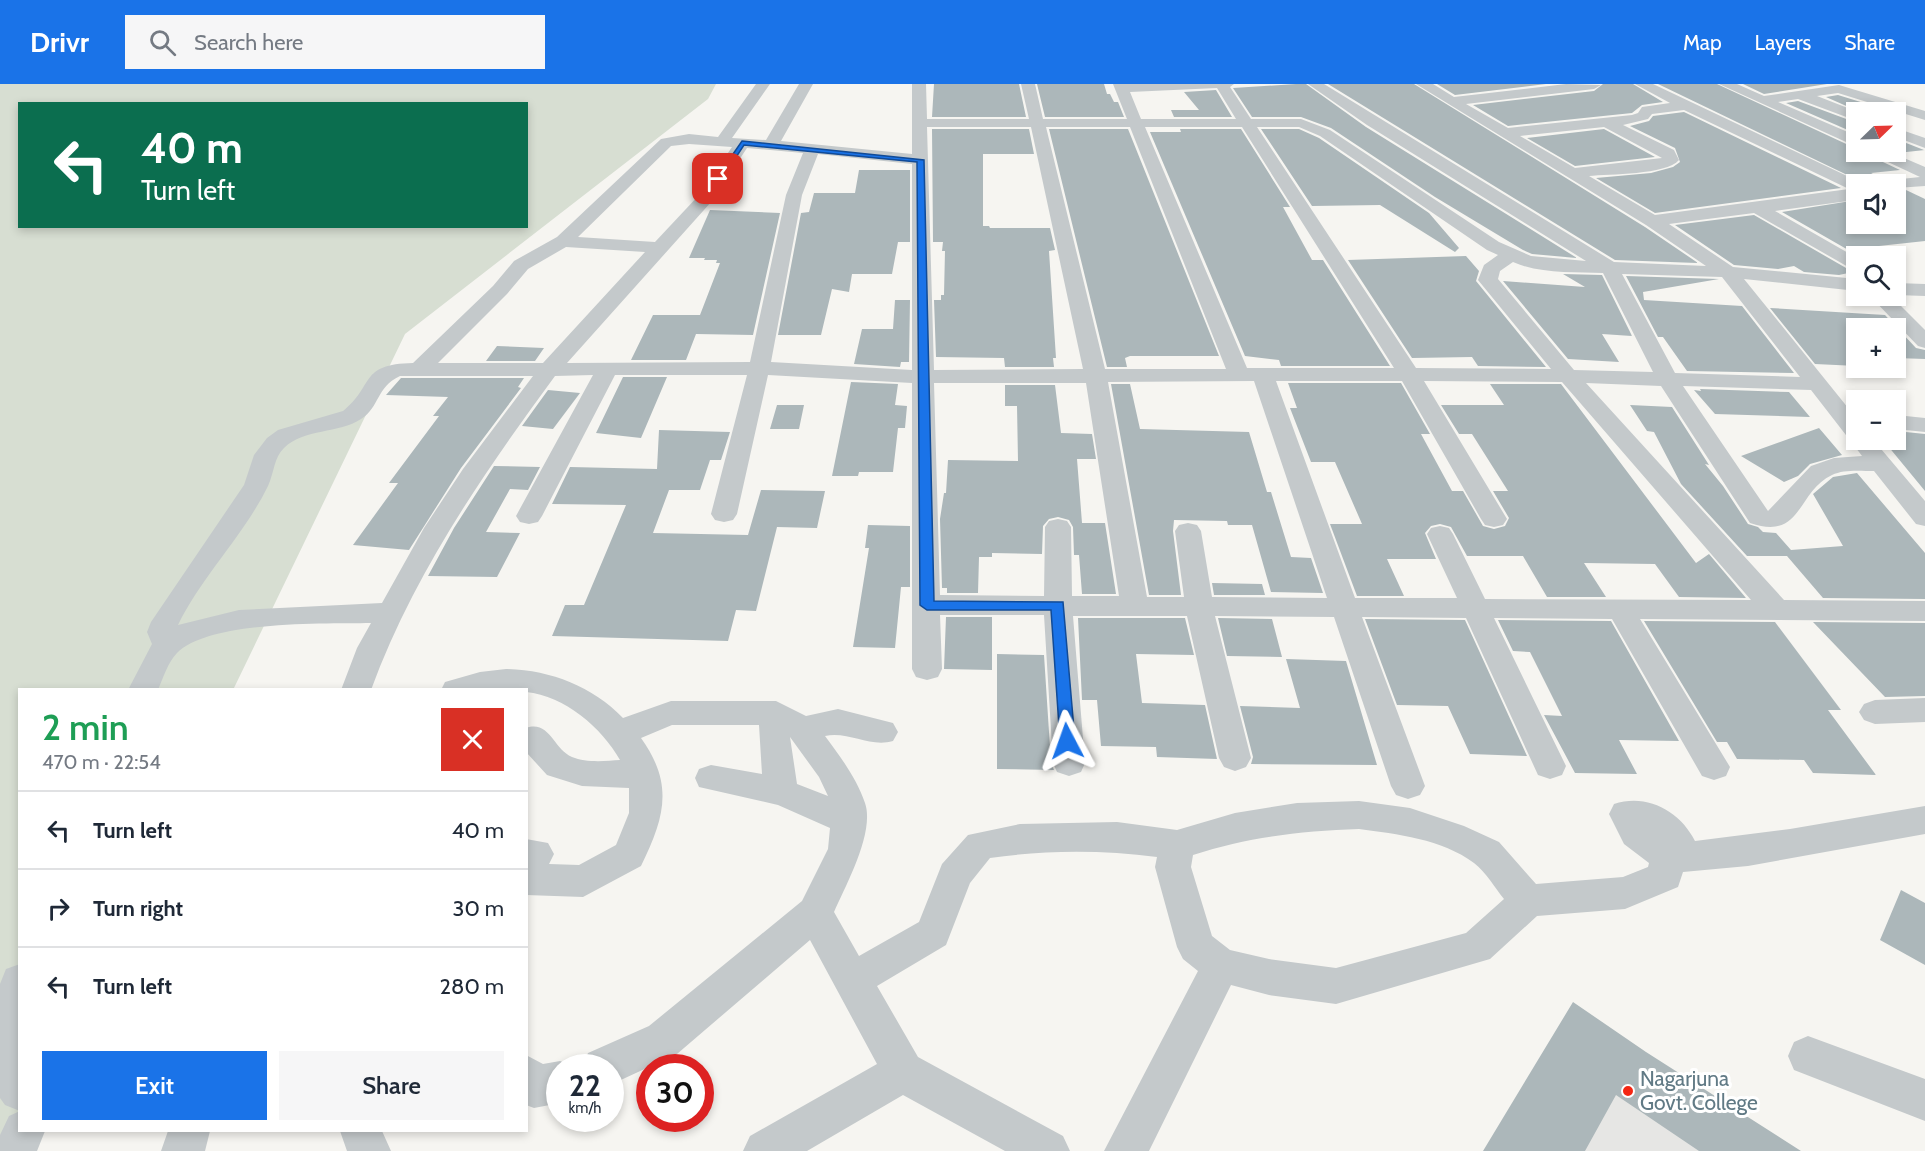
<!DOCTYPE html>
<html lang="en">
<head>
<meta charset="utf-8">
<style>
	body { margin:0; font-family:Cabin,sans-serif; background:#f6f6f7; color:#1f2937; height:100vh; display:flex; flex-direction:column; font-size:22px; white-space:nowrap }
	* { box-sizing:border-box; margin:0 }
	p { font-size:20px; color:#747a83 }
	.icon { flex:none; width:33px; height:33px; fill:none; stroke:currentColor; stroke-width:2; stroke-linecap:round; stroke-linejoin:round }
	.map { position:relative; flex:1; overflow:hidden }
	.details { position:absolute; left:18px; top:604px; width:510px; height:444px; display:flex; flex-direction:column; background:#fff; border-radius:0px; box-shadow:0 3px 9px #0003 }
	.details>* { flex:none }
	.top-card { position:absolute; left:18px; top:18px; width:510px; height:126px; border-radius:0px; box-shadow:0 3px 9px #0003; background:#0b6e4f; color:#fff; overflow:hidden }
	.needle { width:39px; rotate:67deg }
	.tools { position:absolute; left:1846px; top:18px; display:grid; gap:12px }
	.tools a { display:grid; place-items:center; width:60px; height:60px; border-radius:0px; background:#fff; box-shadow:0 3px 9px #0003; font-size:30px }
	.speed { position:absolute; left:546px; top:970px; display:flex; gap:12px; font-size:30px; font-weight:700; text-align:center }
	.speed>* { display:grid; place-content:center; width:78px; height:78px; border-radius:50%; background:#fff; box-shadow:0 3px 9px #0003; line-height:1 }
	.speed small { font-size:15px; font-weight:400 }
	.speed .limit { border:9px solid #d22; background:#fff; color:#111 }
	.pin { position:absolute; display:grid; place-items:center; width:51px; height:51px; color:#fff; margin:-26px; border-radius:12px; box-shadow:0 3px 9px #0006 }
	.me { position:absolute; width:66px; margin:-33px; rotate:356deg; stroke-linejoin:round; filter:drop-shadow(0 0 4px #0008) }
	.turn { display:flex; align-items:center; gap:21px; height:126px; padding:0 24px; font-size:27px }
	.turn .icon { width:78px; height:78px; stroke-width:2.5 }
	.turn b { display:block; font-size:42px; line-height:51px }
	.round { display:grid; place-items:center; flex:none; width:63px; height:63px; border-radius:0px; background:#f6f6f7 }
	.overview { display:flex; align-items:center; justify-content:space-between; height:102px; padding:0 24px }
	h1 { font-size:36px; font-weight:600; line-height:45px; color:#1e9e55 }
	.action { display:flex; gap:12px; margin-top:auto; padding:12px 24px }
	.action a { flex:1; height:69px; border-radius:0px; background:#1a73e8; color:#fff; font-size:24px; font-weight:600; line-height:69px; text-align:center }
	.action a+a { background:#f6f6f7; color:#1f2937 }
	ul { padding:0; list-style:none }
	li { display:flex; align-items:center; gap:18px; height:78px; padding:0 24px; border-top:2px solid #e0e1e3 }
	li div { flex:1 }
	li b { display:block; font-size:22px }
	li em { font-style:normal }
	header { display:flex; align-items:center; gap:36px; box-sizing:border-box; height:84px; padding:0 30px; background:#1a73e8; color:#fff }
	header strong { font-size:28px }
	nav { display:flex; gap:33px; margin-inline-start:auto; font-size:21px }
	.search { width:420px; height:54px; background:#f6f6f7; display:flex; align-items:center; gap:15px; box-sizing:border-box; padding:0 21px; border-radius:0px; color:#747a83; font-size:22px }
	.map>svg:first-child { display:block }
</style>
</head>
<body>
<header>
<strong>Drivr</strong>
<div class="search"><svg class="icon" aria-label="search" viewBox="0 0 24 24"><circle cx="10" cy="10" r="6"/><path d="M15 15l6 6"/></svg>Search here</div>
<nav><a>Map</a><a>Layers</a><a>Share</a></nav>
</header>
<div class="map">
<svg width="1925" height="1067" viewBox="0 0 1925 1067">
	<rect width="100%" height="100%" fill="#f6f5f1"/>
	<path fill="#e6e6e4" d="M1601 948 1781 1067H1530Z"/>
	<path fill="#d7ded2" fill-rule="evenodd" d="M0 0H716L708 15 405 250 233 606H20V1047L0 1067ZM20 20H526V142H20Z"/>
	<path fill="#acb7ba" d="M934 0H1019L1026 33H932Z
		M1037 0H1104L1107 10H1110L1114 18H1118L1124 33H1045Z
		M1296 0H1306L1366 43 1577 174 1532 170 1523 166 1435 113 1331 44 1301 33H1252L1233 4Z
		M1328 0H1414L1645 143 1698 179 1615 176Z
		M1437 0H1546L1455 11Z
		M1603 0H1633L1663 18 1642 21 1632 29 1508 42 1473 21 1594 7Z
		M1658 0H1717L1857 65V68H1869L1870 71H1868L1900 86 1871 89 1883 95 1878 100H1866Z
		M1743 0H1827L1764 10Z
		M1216 6 1232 33H1174L1171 26H1199L1184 8Z
		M1838 11 1893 28H1860L1826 13Z
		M1798 17 1857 39V50L1786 19Z
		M1684 28 1841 104 1655 129 1596 94 1651 89 1673 83 1680 78 1675 64 1630 42 1649 37 1653 32Z
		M932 45H1029L1034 70H983V142H989L990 144H1050L1055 166 1049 167 1056 274H1053L1054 283H1005L1004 274 936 273 934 216H941V211H944L945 167H942L943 158H933Z
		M1049 45H1128L1219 272H1130L1125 274 1127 283H1107Z
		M1180 45H1241L1290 123H1283L1312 176H1323L1390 282H1281L1279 276 1245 272 1150 48H1181Z
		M1261 45H1299L1319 54 1429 129 1459 164 1455 168 1380 121 1312 122Z
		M1604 45 1655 73 1575 82 1527 54Z
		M1896 55 1924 66H1925L1897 69 1895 68Z
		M859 86H910V158H898L892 190H852L849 208 832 205 821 251H778L801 129 809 128 814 109H855Z
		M1896 106H1906L1925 115V157L1879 162 1882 164 1857 168V171L1782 128 1857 116V140H1896Z
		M710 126 780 129 753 251 696 250 686 276H631L653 231H700L720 179H716L717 176H704L705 174H689Z
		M1754 131 1853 188 1839 191 1804 188 1794 182 1778 185 1734 181 1675 141Z
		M1466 172 1479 187 1476 197 1546 283 1478 282 1472 273 1412 274 1348 176Z
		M1563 190 1602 191 1632 252 1602 250 1619 278 1568 275 1503 197 1585 203Z
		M1626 192 1719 195 1643 208 1644 216 1742 222 1794 289 1687 287 1663 253H1658Z
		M895 216H910L909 278H901L900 283 854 280 862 245H893Z
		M1770 224 1885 231 1916 264 1925 266V275L1896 274V244H1857V282L1815 280Z
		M497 262 544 264 535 277H486Z
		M623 293H667L641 354 596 349Z
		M401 294H524L518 303 521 304 461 384 409 466 353 461 398 399H389L439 332H433L448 313 386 311Z
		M851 298 898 300 895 321 907 322 905 344H898L893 388H859L858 392H832Z
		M1288 299H1401L1430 350H1421L1452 407H1463L1483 442 1494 445 1505 442 1509 434 1493 407H1508L1472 350H1459L1441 321H1504L1490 300H1561L1696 479 1709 470 1746 514 1679 513 1655 480 1584 479 1606 513H1547L1523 472H1467L1451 443 1440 440 1431 442 1425 449 1436 475H1387L1404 512H1357L1330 440H1362L1335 378H1311L1290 324H1297Z
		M1111 300H1130L1140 345 1249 348 1267 408H1271L1291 473 1311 474 1323 509 1271 508 1252 441H1228L1227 437 1174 436 1173 447 1181 511H1149Z
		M1005 301H1055L1061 349 1092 350 1096 375H1077L1082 439H1105L1116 510H1082L1079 471H1074L1073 443 1069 436 1058 433 1049 435 1043 442 1042 470 992 469V473H979L978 509H947V504H942L940 435 944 409H946L948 376 1018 377 1017 322H1005Z
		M1700 305 1789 308 1810 333 1715 330 1694 306 1701 307Z
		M548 306 580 309 553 345 522 342Z
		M777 321H804L799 345H770Z
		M1630 321 1672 323 1709 381 1705 380 1723 402 1748 440 1758 443 1763 448 1776 449 1791 466 1843 462 1813 410 1833 393 1857 389 1925 469V515L1823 514 1787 472H1747L1681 400 1654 348 1647 347Z
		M1819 344 1842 371 1810 380 1798 392 1784 398 1741 372Z
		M659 346 730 348 721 376H710L700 406H669L653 449 748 451 761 406 825 407 817 444 777 443 756 527 736 526 728 557 552 552 565 521H584L626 421 552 420 570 383 657 385Z
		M1896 347 1925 350V407L1883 356H1896Z
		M494 382 540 383 528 406 510 405 486 448 520 449 497 493 428 492 454 444Z
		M868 441 910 442V503H901L895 564 853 563 869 464H865Z
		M1212 499 1262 500 1265 511H1214Z
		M946 533H992V586L944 585Z
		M1078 534H1185L1194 571 1136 570 1142 619 1205 621 1217 675 1157 673 1156 663 1101 662 1097 616H1082Z
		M1218 534 1272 535 1282 573 1227 572Z
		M1365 535 1465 536 1527 672 1470 670 1448 622 1397 621Z
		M1498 536 1611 537 1679 657 1619 656 1637 690 1575 689 1544 631 1562 632 1530 568 1513 567Z
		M1644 537 1775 538 1841 626H1828L1876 691 1813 689 1804 676 1737 675 1727 658H1717Z
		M1813 538 1925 539V612L1885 613Z
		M997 570 1044 571 1051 679 1054 686 997 685Z
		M1286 575 1346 577 1377 681 1251 680 1253 673 1240 622 1300 624Z
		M1901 806 1925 819V881L1880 856Z
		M1573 918 1646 968 1801 1067H1699L1616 1011 1585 1067H1483Z"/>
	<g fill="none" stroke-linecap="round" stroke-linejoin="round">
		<path fill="#c4c9cb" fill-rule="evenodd" d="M756 0H770L732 54 766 56 799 0H813L781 57 912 70V0H926L927 35H1029L1021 0H1035L1043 35H1127L1113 0H1234L1230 3 1251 35H1301L1330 46 1499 158 1531 172 1586 177 1367 41 1308 0H1324L1614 178 1706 182 1646 141 1416 0H1433L1454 13 1566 0 1601 1 1594 5 1466 20 1508 44 1632 31 1638 29 1642 23 1670 19 1635 0H1653L1864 100H1857V114L1848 117 1775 127 1857 174V188L1754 129 1669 140 1733 183 1857 195V207L1744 195 1857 335V356H1863L1849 355 1811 306 1683 302 1768 427 1811 382 1834 374 1862 372 1856 364 1860 359H1876L1925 417V442L1916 440 1874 387C1861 387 1844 385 1832 391 1796 408 1803 457 1750 439L1661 302 1586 299 1784 516 1925 517V537L1640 535 1730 683 1726 692 1714 696 1702 692 1612 535 1494 534 1566 682 1562 691 1550 695 1538 691 1466 534 1362 533 1425 702 1420 711 1408 715 1396 711 1391 702 1334 533 1215 532 1251 674 1246 683 1235 687 1224 683 1219 674 1187 532H1073L1085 679 1081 688 1069 692 1057 688 1053 679 1044 531H940L942 585 938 593 927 596 916 593 912 585V299L768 291 737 430 733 436 724 438 715 436 711 430 747 291H615L542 432 538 438 529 440 520 438 516 432 593 291 555 292C483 390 413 491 371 606H341L357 564 371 539C325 540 210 536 177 569 168 578 163 594 158 606H128L152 560 147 548 151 538 244 401 254 371 267 354 278 346 343 327C375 302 358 280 413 279L493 202 514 177 557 153 661 55 689 50 718 53ZM1217 4 1236 35H1141L1130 8ZM1684 26 1849 105 1655 131 1589 92C1609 90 1666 91 1679 76L1674 66 1623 41 1648 35 1652 30ZM927 43H1031L1083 285 934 286ZM1046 43H1130L1226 285H1105ZM1145 43H1242L1394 284H1247ZM1257 43H1299L1320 52 1487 166 1498 171 1484 181 1478 196 1551 285 1416 284ZM1604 43 1662 74 1575 84 1520 52ZM689 60 732 63 700 110 655 158 578 153 671 62ZM747 64 803 69 786 111 750 278 567 279 712 117ZM818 70 912 80V286L771 278 802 111ZM566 163 645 168 543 279H438L507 210 528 185ZM1513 178C1540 190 1574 188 1603 189L1653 288 1574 286 1498 195 1500 187ZM1622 190 1722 193 1800 293 1675 289ZM400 292H533L463 385 424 444 382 519 239 526 178 541C202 492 244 451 268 402 274 389 274 373 284 364 304 344 339 350 361 335 380 323 376 303 400 292ZM1254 297 1327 514 1212 513 1201 447 1197 441 1188 439 1179 441 1175 447 1184 513H1147L1108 298ZM1276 297H1402L1481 435 1485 441 1494 443 1503 441 1507 435 1424 297 1562 298 1751 516 1485 515 1453 450 1449 444 1440 442 1431 444 1427 450 1457 514H1355ZM934 299H1086L1119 512H1072L1071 443 1067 437 1058 435 1049 437 1045 443 1044 512 940 511Z
			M1719 0H1737L1764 12 1839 1 1925 27V36L1838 9 1817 12 1858 28 1857 37 1798 15 1778 18 1857 52V63Z
			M1896 44 1925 54V64L1896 53Z
			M1871 68H1890L1925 83V102L1896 104V100H1880L1882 97 1920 93 1873 71Z
			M1896 199 1925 200V212L1896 211Z
			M1870 212H1891L1925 246V264L1918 262Z
			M1896 331 1925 334V348L1896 345Z
			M506 585C550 586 592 602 623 634L671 617H776L806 632 838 625 893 639 898 648 893 657C870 664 849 647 825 652 840 672 857 695 865 719 875 748 846 801 834 828L859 872 919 838 942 780 968 751 1020 740 1117 738 1177 746 1235 729 1297 719 1359 717 1410 724 1464 742 1499 758 1536 800 1623 793 1648 783 1649 779 1624 760 1609 730 1614 720C1647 709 1680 727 1695 757L1790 745 1925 722V750L1748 782 1683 788 1678 803 1625 825 1537 832 1490 875 1336 920 1269 911 1231 901 1149 1067H1104L1198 887 1183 875 1177 863 1155 783 1157 773C1102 766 1045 766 990 774L970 799 946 861 877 902 918 973 1063 1052 1070 1067H1005L903 1011 807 1067H743L750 1052 877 980 810 856 677 970 610 1001V984H582L588 969 649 942 802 817 828 765 830 744 778 721 699 703 695 694 699 685 711 681 762 690 759 641H672L641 654C674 700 665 733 641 782L583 813 526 811V755L548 759 554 770 549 780 579 781 616 761 629 729V704L582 702 547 691 526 668V644C550 636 553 665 572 673 586 679 606 677 620 676 602 644 565 612 526 608V606H441L445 598 480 588ZM790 653 819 693 828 712 797 700ZM1359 745C1397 750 1442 755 1474 779 1486 788 1495 804 1504 815L1466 849 1336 884 1269 875 1230 866 1212 852 1191 783 1193 771C1248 753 1301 747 1359 745Z
			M1925 614V638L1875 640 1864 636 1859 628 1864 620 1875 616Z
			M20 880V1027L5 1021 0 1014V900L6 885Z
			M1808 952 1925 995V1037L1794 986 1788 972 1794 958Z
			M526 971 543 980 560 977 575 983 560 984V1019L534 1024 526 1021Z
			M20 1027V1047H45L37 1067H0V1051L9 1032Z
			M168 1047H210L205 1067H161Z
			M340 1047H382L391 1067H347Z"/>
	</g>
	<path fill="#1a73e8" stroke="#114b97" stroke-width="1.5" d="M742 57 924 76 934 517 1063 518 1075 657 1073 661H1062L1060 657 1051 526H927L920 521 917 78 744 61 721 96H715Z"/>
	<circle fill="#f42613" stroke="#fff" stroke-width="2" cx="1628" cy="1007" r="6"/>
	<g text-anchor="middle" stroke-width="6" stroke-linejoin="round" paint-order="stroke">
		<g font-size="21" fill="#617a85" stroke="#fff" text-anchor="start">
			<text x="1640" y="1002">Nagarjuna<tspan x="1640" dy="24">Govt. College</tspan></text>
		</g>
	</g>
</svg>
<div class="tools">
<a><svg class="needle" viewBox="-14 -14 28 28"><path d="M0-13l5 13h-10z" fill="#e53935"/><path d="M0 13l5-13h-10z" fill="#747a83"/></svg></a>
<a><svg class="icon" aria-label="sound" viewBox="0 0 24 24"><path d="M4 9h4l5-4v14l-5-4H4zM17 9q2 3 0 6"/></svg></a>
<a><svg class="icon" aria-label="search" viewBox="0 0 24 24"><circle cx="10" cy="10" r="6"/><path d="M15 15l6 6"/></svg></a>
<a>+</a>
<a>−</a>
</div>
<div class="speed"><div>22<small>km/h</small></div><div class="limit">30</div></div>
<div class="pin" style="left:718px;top:95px;background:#d93025"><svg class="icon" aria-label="arrive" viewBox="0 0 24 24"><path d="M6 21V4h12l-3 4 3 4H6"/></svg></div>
<svg class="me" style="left:1067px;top:657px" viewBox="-20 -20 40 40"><path d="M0-17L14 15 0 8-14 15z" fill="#1a73e8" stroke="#fff" stroke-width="4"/></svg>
<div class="top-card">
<div class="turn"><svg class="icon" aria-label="left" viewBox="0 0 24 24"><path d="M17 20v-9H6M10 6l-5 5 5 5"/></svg><div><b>40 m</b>Turn left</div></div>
</div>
<section class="details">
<div class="overview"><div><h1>2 min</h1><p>470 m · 22:54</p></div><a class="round" style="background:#d93025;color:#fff"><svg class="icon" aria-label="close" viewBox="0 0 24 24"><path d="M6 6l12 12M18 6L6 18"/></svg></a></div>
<ul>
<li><svg class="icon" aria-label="left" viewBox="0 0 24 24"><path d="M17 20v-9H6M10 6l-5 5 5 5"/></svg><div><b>Turn left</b></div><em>40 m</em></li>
<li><svg class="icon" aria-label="right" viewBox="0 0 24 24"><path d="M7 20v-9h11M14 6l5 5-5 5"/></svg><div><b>Turn right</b></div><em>30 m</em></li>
<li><svg class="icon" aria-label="left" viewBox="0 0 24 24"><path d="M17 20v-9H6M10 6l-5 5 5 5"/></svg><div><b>Turn left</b></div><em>280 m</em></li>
</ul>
<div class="action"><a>Exit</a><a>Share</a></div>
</section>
</div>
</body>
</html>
